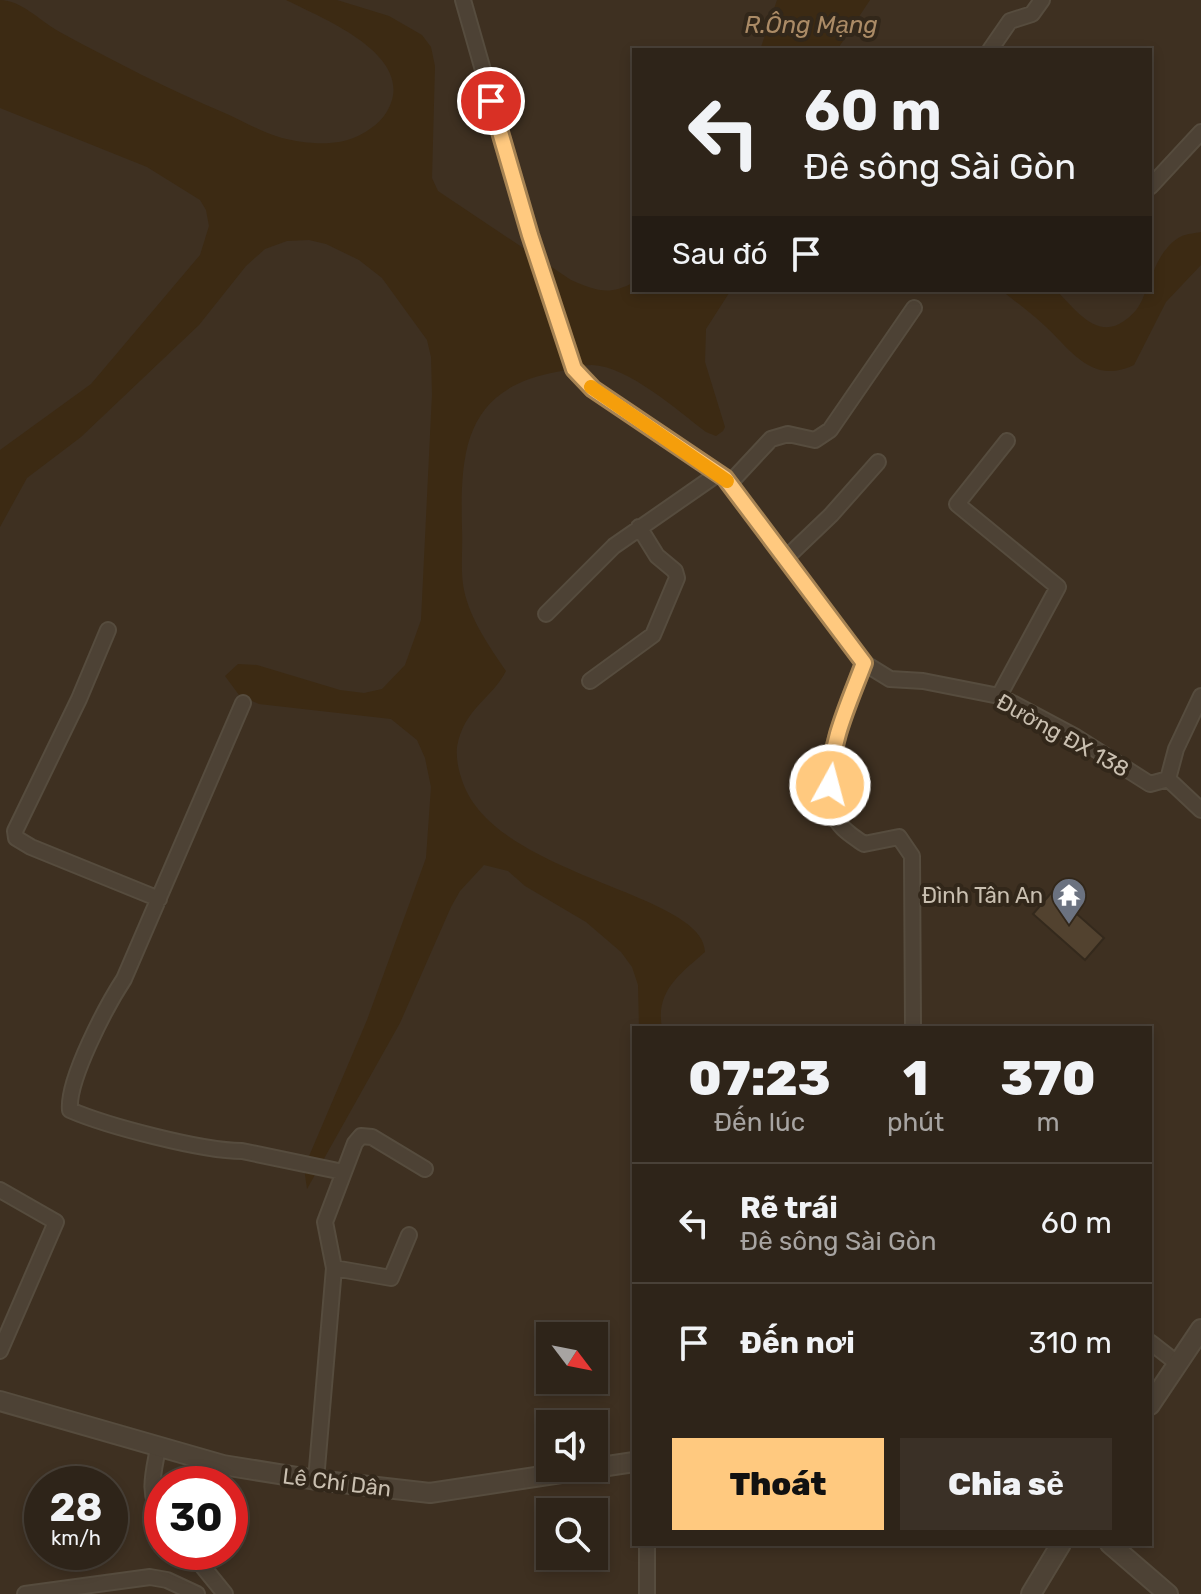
<!DOCTYPE html>
<html lang="vi">
<head>
<meta charset="utf-8">
<style>
	body { margin:0; font-family:Rubik,sans-serif; background:#3a3026; color:#f1f3f6; height:100vh; display:flex; flex-direction:column; font-size:30px; white-space:nowrap }
	* { box-sizing:border-box; margin:0 }
	p { font-size:26px; color:#a7a4a2 }
	.icon { flex:none; width:44px; height:44px; fill:none; stroke:currentColor; stroke-width:2; stroke-linecap:round; stroke-linejoin:round }
	.map { position:relative; flex:1; overflow:hidden }
	.details { position:absolute; left:632px; top:1026px; width:520px; height:520px; display:flex; flex-direction:column; background:#2e2419; border-radius:0px; box-shadow:0 4px 12px #0003,0 0 0 2px #494138 }
	.details>* { flex:none }
	.hud { position:absolute; left:632px; top:48px; width:520px; height:244px; border-radius:0px; box-shadow:0 4px 12px #0003,0 0 0 2px #494138; background:#2e2419; color:#f1f3f6; overflow:hidden }
	.needle { width:52px; rotate:122deg }
	.controls { position:absolute; left:536px; top:1322px; display:grid; gap:16px }
	.controls a { display:grid; place-items:center; width:72px; height:72px; border-radius:0px; background:#2e2419; box-shadow:0 4px 12px #0003,0 0 0 2px #494138; font-size:40px }
	.speed { position:absolute; left:24px; top:1466px; display:flex; gap:16px; font-size:40px; font-weight:700; text-align:center }
	.speed>* { display:grid; place-content:center; width:104px; height:104px; border-radius:50%; background:#2e2419; box-shadow:0 4px 12px #0003,0 0 0 2px #494138; line-height:1 }
	.speed small { font-size:20px; font-weight:400 }
	.speed .limit { border:12px solid #d22; background:#fff; color:#111 }
	.pin { position:absolute; display:grid; place-items:center; width:68px; height:68px; color:#fff; margin:-34px; border:4px solid #fff; border-radius:50%; box-shadow:0 2px 8px #0007 }
	.me { position:absolute; width:88px; margin:-44px; rotate:7deg; stroke-linejoin:round; filter:drop-shadow(0 0 6px #0008) }
	.turn { display:flex; align-items:center; gap:28px; height:168px; padding:0 40px; font-size:36px }
	.turn .icon { width:104px; height:104px; stroke-width:2.5 }
	.turn b { display:block; font-size:56px; line-height:68px }
	.then { display:flex; align-items:center; height:76px; padding:0 40px; background:#0003; gap:16px; font-size:30px }
	.eta { display:flex; justify-content:space-evenly; align-items:center; height:136px; text-align:center }
	.eta b { font-size:48px; font-weight:800; line-height:56px }
	.cta { display:flex; gap:16px; margin-top:auto; padding:16px 40px }
	.cta a { flex:1; height:92px; border-radius:0px; background:#ffc97f; color:#111; font-size:32px; font-weight:800; line-height:92px; text-align:center }
	.cta a+a { background:#3a3026; color:#f1f3f6 }
	ul { padding:0; list-style:none }
	li { display:flex; align-items:center; gap:24px; height:120px; padding:0 40px; border-top:2px solid #494138 }
	li div { flex:1 }
	li b { display:block; font-size:30px }
	li em { font-style:normal }
	.map>svg:first-child { display:block }
</style>
</head>
<body>
<div class="map">
<svg width="1201" height="1594" viewBox="0 0 1201 1594">
	<rect width="100%" height="100%" fill="#3e3021"/>
	<path fill="#3c2a13" d="M0 0C21 0 39 20 58 31 113 61 168 89 227 114 244 122 264 133 282 138 306 144 338 147 360 135 375 127 387 117 392 100 406 51 320 17 286 0H337L389 16 422 35 431 47 435 66 432 178 438 191 571 280C596 291 610 296 634 282V290H731L706 329 705 362 725 427 723 431 716 436 706 432C678 411 628 366 592 365 581 365 567 370 556 372 465 389 460 450 462 529 463 548 460 571 464 590 470 619 489 646 506 671 491 700 464 708 457 747 456 757 458 768 461 777 489 877 704 891 705 952 680 974 655 991 662 1028H639L638 985 632 967 621 952 586 922 525 886 508 871 484 865 460 891 451 907 400 1023 307 1189 304 1168 367 1020 426 858 431 787 425 758 417 740 391 719 259 704 239 695 225 676 238 664 257 665 340 690 364 693 382 689 405 665 421 620 432 394 431 357 427 340 382 278 359 260 326 244 309 240 287 241 265 249 246 266 199 325 81 437 27 478 0 527V450L91 384 200 255 209 226 206 210 200 200 147 167 0 108Z
		M777 0H870L837 50H760Z
		M1201 232V265L1166 302 1134 365C1092 385 1072 351 1045 326 1031 313 1016 302 1001 290H1056C1074 308 1097 341 1124 321 1137 312 1141 304 1146 290H1150C1150 272 1164 244 1182 236 1187 234 1195 233 1201 232Z"/>
	<path fill="#52422f" stroke="#34291c" stroke-width="2" d="M1052 892 1104 938 1085 960 1033 914Z"/>
	<g fill="none" stroke-linecap="round" stroke-linejoin="round">
		<g stroke="#564c3e" stroke-width="18">
			<path id="minor" d="M463 0 530 235 574 369 593 389 725 478 864 663 890 679 923 681 999 696 1076 737 1150 784 1168 779
				M990 50 1010 21 1032 14 1042 0
				M1150 187 1201 132
				M729 484 771 439 788 434 815 440 830 430 914 308
				M786 558 831 515 878 462
				M546 614 614 546 719 473
				M108 630 79 699 15 831 16 838 31 847 159 899
				M864 663C848 704 813 776 836 819 842 830 854 837 864 844L899 837 912 856 913 1028
				M590 681 653 635 677 578 675 571 657 556 639 527
				M999 696 1058 587 957 504 1007 441
				M243 703 124 979C107 1005 67 1080 70 1110 107 1126 202 1151 242 1151L343 1172
				M1168 779 1176 749 1201 696
				M1168 779 1201 810
				M0 1190 56 1222 0 1351
				M334 1268 391 1278 409 1235
				M1150 1342 1177 1363
				M158 1448C154 1471 146 1495 162 1515
				M316 1480 334 1268 325 1222 355 1143 361 1136 372 1137 425 1169
				M647 1544V1594
				M191 1552 225 1594
				M25 1594 150 1577 167 1580 197 1594"/>
		</g>
		<g stroke="#564c3e" stroke-width="22">
			<path id="tertiary" d="M0 1401 223 1465 316 1480 430 1493 634 1462
				M1150 1405 1201 1329
				M1110 1544 1168 1594
				M1031 1594 1061 1544"/>
		</g>
		<use href="#minor" stroke="#4d4235" stroke-width="14"/>
		<use href="#tertiary" stroke="#4d4235" stroke-width="18"/>
	</g>
	<g fill="none" stroke-linecap="round" stroke-linejoin="round">
		<g stroke="#a68353" stroke-width="20">
			<path id="route" d="M491 101 530 235 574 369 593 389 725 478 864 663C849 703 830 742 830 785"/>
		</g>
		<use href="#route" stroke="#ffc97f" stroke-width="14"/>
		<path stroke="#f59e0b" stroke-width="14" d="M591 387 727 481"/>
	</g>
	<defs>
		<g id="temple-pin" transform="scale(1.8)"><path d="M0 17L-7.5 6A9.5 9.5 0 1 1 7.5 6Z" fill="#6b7280" stroke="#32271a"/><path d="M0-6L5-2H3V0L6.5 2.5H4V6H1.5V3h-3V6H-4V2.5H-6.5L-3 0V-2H-5Z" fill="#fff"/></g>
	</defs>
	<g fill-rule="evenodd">
		<use href="#temple-pin" x="1069" y="895"/>
	</g>
	<g text-anchor="middle" stroke-width="8" stroke-linejoin="round" paint-order="stroke">
		<g font-size="22" fill="#c9bfb0" stroke="#32271a">
			<text transform="translate(1063 735) rotate(29)" y="8">Đường ĐX 138</text>
			<text transform="translate(337 1482) rotate(7)" y="8">Lê Chí Dân</text>
		</g>
		<g font-size="22" fill="#c9bfb0" stroke="#32271a" text-anchor="end">
			<text x="1043" y="903">Đình Tân An</text>
		</g>
		<g font-size="24" font-style="italic" fill="#ab8b66" stroke="#32271a">
			<text x="811" y="33">R.Ông Mạng</text>
		</g>
	</g>
</svg>
<div class="controls">
<a><svg class="needle" viewBox="-14 -14 28 28"><path d="M0-13l5 13h-10z" fill="#e53935"/><path d="M0 13l5-13h-10z" fill="#a7a4a2"/></svg></a>
<a><svg class="icon" aria-label="sound" viewBox="0 0 24 24"><path d="M4 9h4l5-4v14l-5-4H4zM17 9q2 3 0 6"/></svg></a>
<a><svg class="icon" aria-label="search" viewBox="0 0 24 24"><circle cx="10" cy="10" r="6"/><path d="M15 15l6 6"/></svg></a>
</div>
<div class="speed"><div>28<small>km/h</small></div><div class="limit">30</div></div>
<div class="pin" style="left:491px;top:101px;background:#d93025"><svg class="icon" aria-label="arrive" viewBox="0 0 24 24"><path d="M6 21V4h12l-3 4 3 4H6"/></svg></div>
<svg class="me" style="left:830px;top:785px" viewBox="-20 -20 40 40"><circle r="17" fill="#ffc97f" stroke="#fff" stroke-width="3"/><path d="M0-11L8 9 0 5-8 9z" fill="#fff"/></svg>
<div class="hud">
<div class="turn"><svg class="icon" aria-label="left" viewBox="0 0 24 24"><path d="M17 20v-9H6M10 6l-5 5 5 5"/></svg><div><b>60 m</b>Đê sông Sài Gòn</div></div>
<div class="then">Sau đó<svg class="icon" aria-label="arrive" viewBox="0 0 24 24"><path d="M6 21V4h12l-3 4 3 4H6"/></svg></div>
</div>
<section class="details">
<div class="eta">
<div><b>07:23</b><p>Đến lúc</p></div>
<div><b>1</b><p>phút</p></div>
<div><b>370</b><p>m</p></div>
</div>
<ul>
<li><svg class="icon" aria-label="left" viewBox="0 0 24 24"><path d="M17 20v-9H6M10 6l-5 5 5 5"/></svg><div><b>Rẽ trái</b><p>Đê sông Sài Gòn</p></div><em>60 m</em></li>
<li><svg class="icon" aria-label="arrive" viewBox="0 0 24 24"><path d="M6 21V4h12l-3 4 3 4H6"/></svg><div><b>Đến nơi</b></div><em>310 m</em></li>
</ul>
<div class="cta"><a>Thoát</a><a>Chia sẻ</a></div>
</section>
</div>
</body>
</html>
